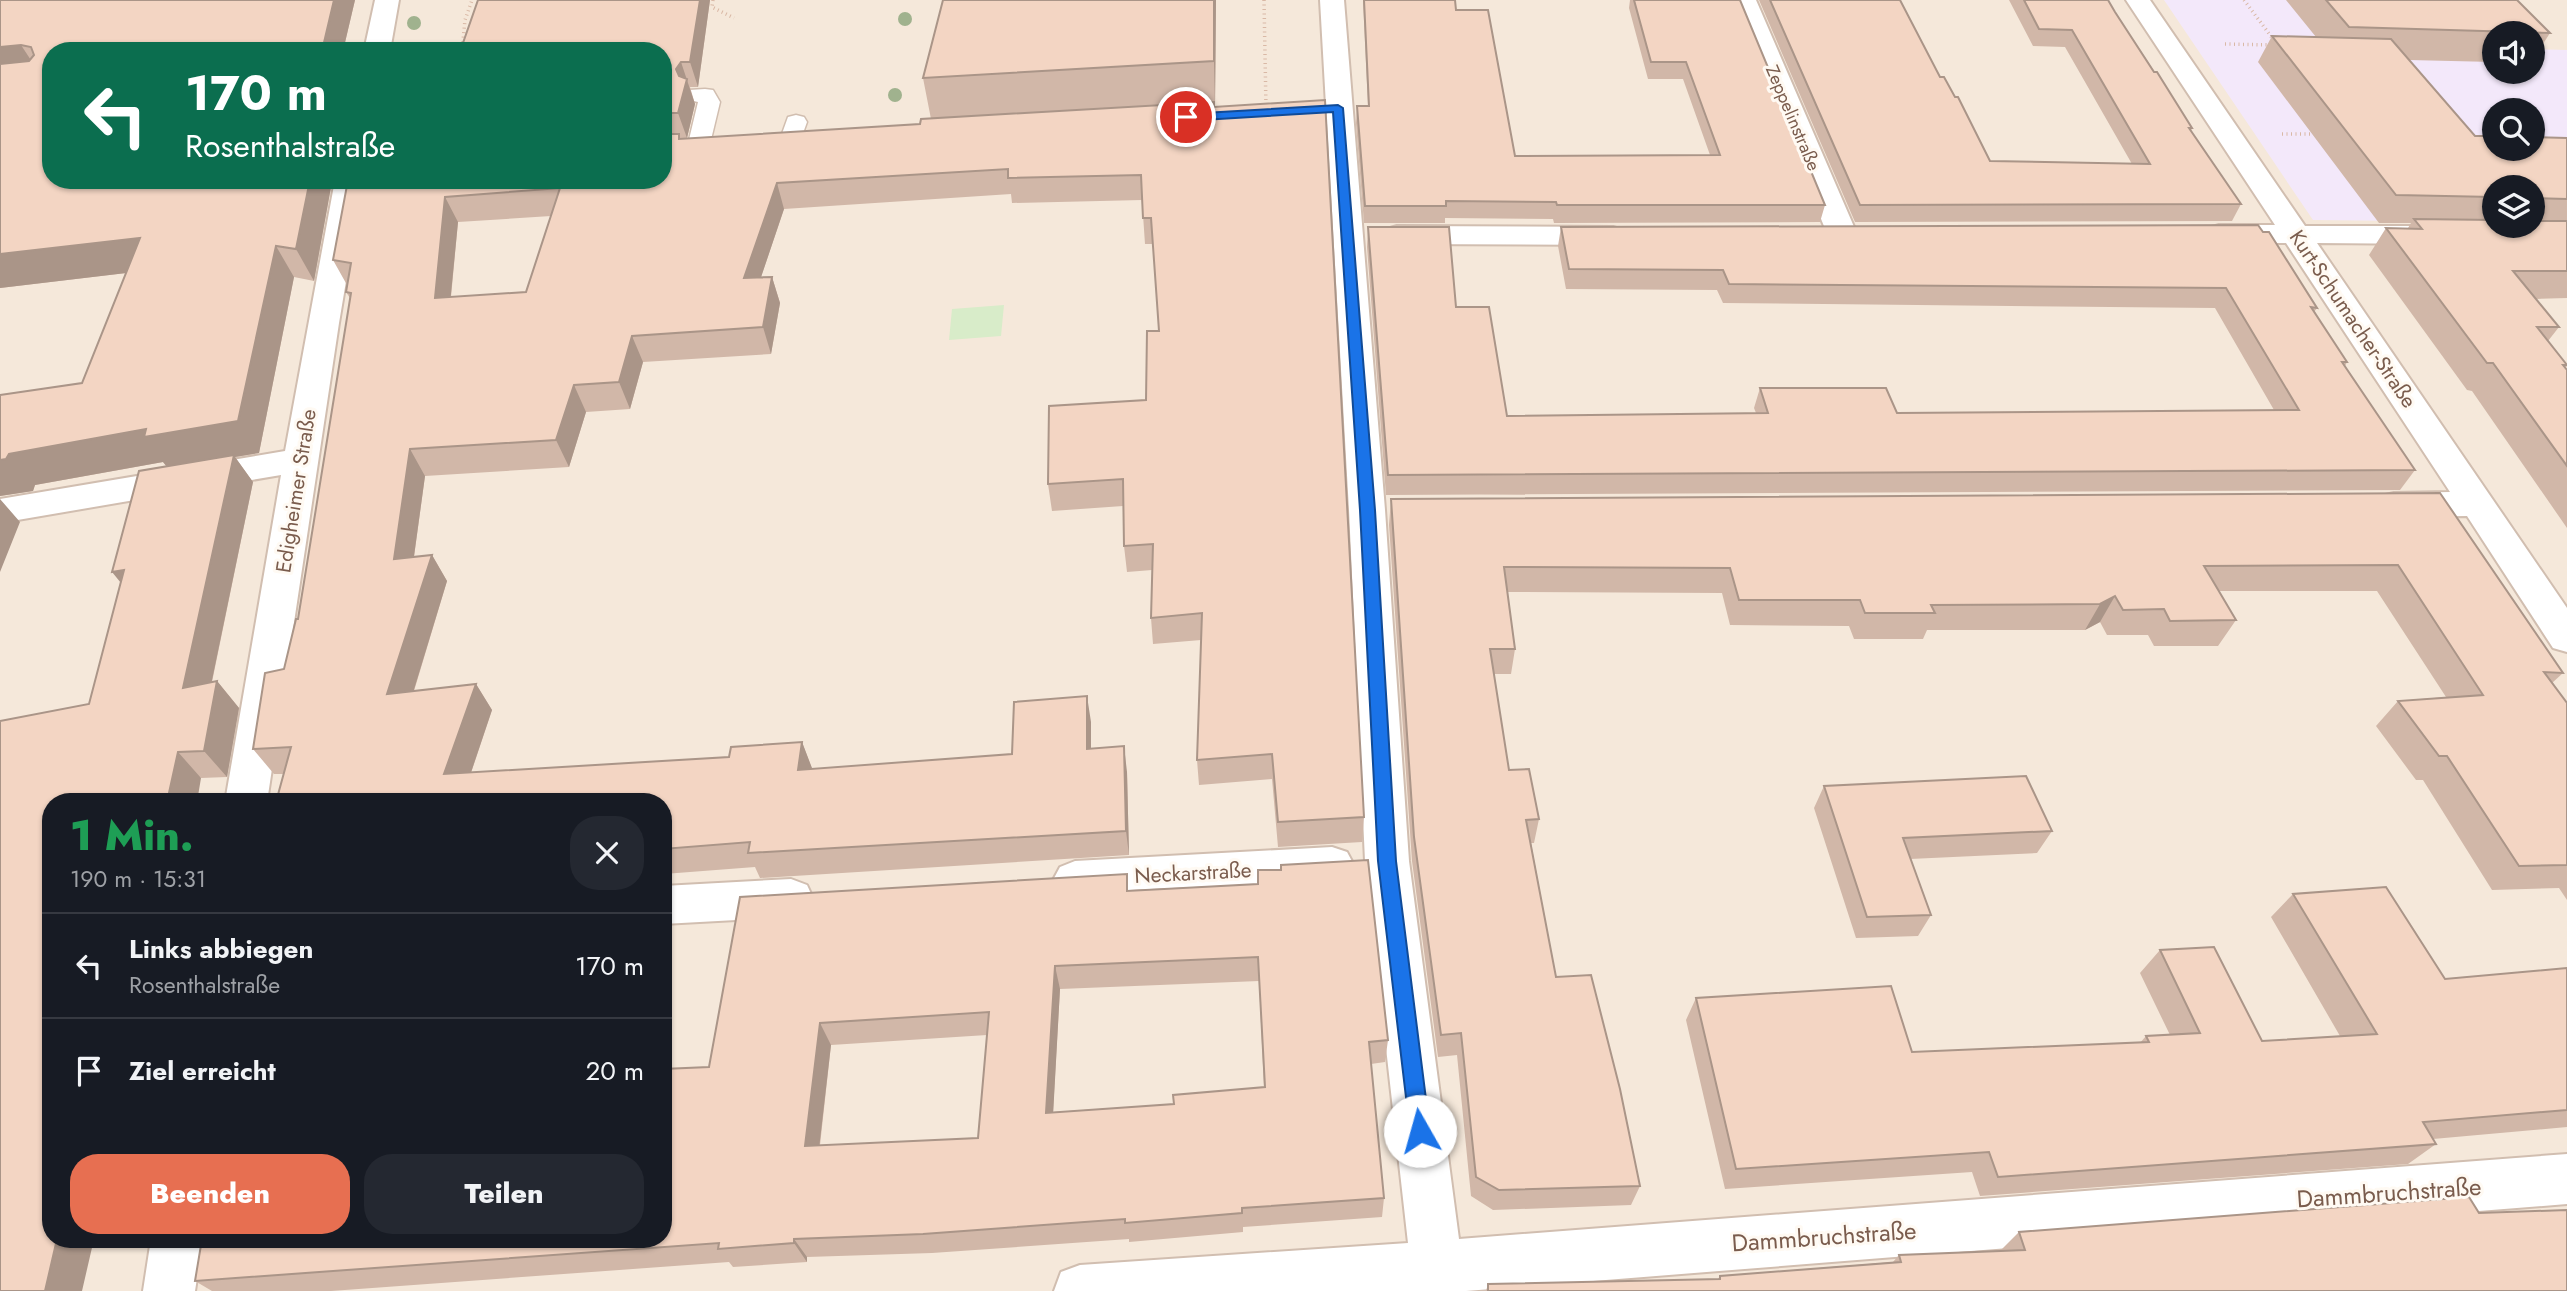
<!DOCTYPE html>
<html lang="de">
<head>
<meta charset="utf-8">
<style>
	body { margin:0; font-family:Jost,sans-serif; background:#242831; color:#f1f3f6; height:100vh; display:flex; flex-direction:column; font-size:26px; white-space:nowrap }
	* { box-sizing:border-box; margin:0 }
	p { font-size:23px; color:#9ea1a6 }
	.icon { flex:none; width:38px; height:38px; fill:none; stroke:currentColor; stroke-width:2; stroke-linecap:round; stroke-linejoin:round }
	.map { position:relative; flex:1; overflow:hidden }
	.drawer { position:absolute; left:42px; top:793px; width:630px; height:455px; display:flex; flex-direction:column; background:#171b24; border-radius:28px; box-shadow:0 2px 5px #0004 }
	.drawer>* { flex:none }
	.hud { position:absolute; left:42px; top:42px; width:630px; height:147px; border-radius:28px; box-shadow:0 2px 5px #0004; background:#0b6e4f; color:#fff; overflow:hidden }
	.fabs { position:absolute; left:2482px; top:21px; display:grid; gap:14px }
	.fabs a { display:grid; place-items:center; width:63px; height:63px; border-radius:50%; background:#171b24; box-shadow:0 2px 5px #0004; font-size:35px }
	.pin { position:absolute; display:grid; place-items:center; width:60px; height:60px; color:#fff; margin:-30px; border:4px solid #fff; border-radius:50%; box-shadow:0 2px 7px #0007 }
	.me { position:absolute; width:77px; margin:-38px; rotate:353deg; stroke-linejoin:round; filter:drop-shadow(0 0 5px #0008) }
	.turn { display:flex; align-items:center; gap:24px; height:147px; padding:0 28px; font-size:32px }
	.turn .icon { width:91px; height:91px; stroke-width:2.5 }
	.turn b { display:block; font-size:49px; line-height:60px }
	.round { display:grid; place-items:center; flex:none; width:74px; height:74px; border-radius:28px; background:#242831 }
	.headline { display:flex; align-items:center; justify-content:space-between; height:119px; padding:0 28px }
	h1 { font-size:42px; font-weight:800; line-height:52px; color:#1e9e55 }
	.primary-button { display:flex; gap:14px; margin-top:auto; padding:14px 28px }
	.primary-button a { flex:1; height:80px; border-radius:28px; background:#e76f51; color:#fff; font-size:28px; font-weight:800; line-height:80px; text-align:center }
	.primary-button a+a { background:#242831; color:#f1f3f6 }
	ul { padding:0; list-style:none }
	li { display:flex; align-items:center; gap:21px; height:105px; padding:0 28px; border-top:2px solid #363941 }
	li div { flex:1 }
	li b { display:block; font-size:26px }
	li em { font-style:normal }
	.map>svg:first-child { display:block }
</style>
</head>
<body>
<div class="map">
<svg width="2567" height="1291" viewBox="0 0 2567 1291">
	<rect width="100%" height="100%" fill="#fdf6ec"/>
	<path fill="#f5e8da" fill-rule="evenodd" d="M0 0H2567V1291H0ZM2494 33H2532V72H2494ZM51 51H663V180H51ZM2494 110H2532V149H2494ZM2494 187H2532V226H2494ZM51 802H663V1239H51Z"/>
	<path fill="#f3e8fa" fill-rule="evenodd" d="M2164 0H2477L2494 33V72H2532V49L2567 50V223L2532 187H2494V222L2313 220ZM2494 110H2532V149H2494Z"/>
	<path fill="#d8ecc9" d="M1004 305 1001 336 949 340 952 309Z"/>
	<g fill="none" stroke-linecap="round" stroke-linejoin="round">
		<g stroke="#d1beb0" stroke-width="3">
			<path id="lane" d="M705 89 713 90 720 102 709 148 706 153H690L687 148 698 102 689 100 686 95 689 90Z
				M796 115 804 117 807 122 798 147H782L779 142 788 117Z"/>
		</g>
		<g stroke="#d1beb0" stroke-width="4">
			<path id="street" d="M375 0H399L390 51H364Z
				M1320 0H1344L1385 510 1409 861 1459 1239 2567 1154V1204L1466 1291H1054L1061 1272 1080 1265 1408 1243 1365 861 1349 510Z
				M1732 0H1756L1858 236 1853 242 1843 245 1833 242 1828 236Z
				M2126 0H2150L2305 226H2435L2445 229 2450 235 2445 241 2435 244 2317 243 2567 608V652L2553 648 2467 516 2394 517 2381 514 2376 505 2381 496 2394 493 2450 492 2286 243H2219L2209 240 2204 234 2209 228 2219 225H2275Z
				M335 180H363L339 323 267 802H225L281 475 0 523V499L285 451Z
				M1397 226 1613 227 1623 230 1628 236 1623 242 1613 245 1397 244 1387 241 1382 235 1387 229Z
				M1332 847 1347 852 1354 865 1347 878 1332 883 1075 899 1060 893 1053 880 1060 867 1075 861Z
				M791 879 807 885 813 898 807 911 791 917 663 924V886Z
				M151 1239H203L195 1291H143Z"/>
		</g>
		<path stroke="#d9b8a5" stroke-width="3.5" stroke-dasharray="1 3.5" stroke-linecap="butt" d="M713 0 712 7 734 18
			M1264 0 1266 108
			M2244 0 2273 39
			M2225 44 2273 45
			M462 51 465 20 472 0
			M2282 134H2313"/>
		<use href="#lane" fill="#fff" fill-rule="evenodd"/>
		<use href="#street" fill="#fff" fill-rule="evenodd"/>
	</g>
	<g fill="#a0b28e">
		<circle cx="905" cy="19" r="7"/>
		<circle cx="414" cy="23" r="7"/>
		<circle cx="895" cy="95" r="7"/>
	</g>
	<path fill="#d1b7a8" fill-rule="evenodd" d="M0 0H355L343 51H51V180H328L331 187 314 281 294 277 259 453 235 457 253 482 212 682 217 681 239 708 227 777 201 778 89 704 167 467 163 462 35 485 33 491 0 496V395L82 383 126 273 0 288Z
		M478 0H710L698 87H690L695 104 687 138 681 139 920 124 931 119 923 78 943 0H1216L1215 106 1364 817 1362 842 1278 847 1272 779 1199 785 1197 760 1201 640 1153 644 1151 618 1152 570 1127 572 1124 546 1123 506 1052 511 1048 484 1146 400 1159 331 1153 244H1145L1142 200 1012 203 1011 194 784 209 761 277H772L780 303 771 354 643 362 630 409 586 412 569 467 425 476 414 557 432 555 447 581 414 691 476 684 492 710 471 773 729 757 802 742 812 769 1012 754 1091 722V748L1127 772 1129 855 760 878 755 867 664 874 663 879V802L284 774H274L253 749 284 669 298 619 350 298 346 292 347 285 333 260 348 180H663V51H466L463 43ZM551 216 526 292 451 297 458 222Z
		M1363 0H1455L1456 10 1515 156 1710 155 1683 79H1648L1629 8 1630 0H1740L1825 205 1820 222 1554 223 1553 219 1445 218V223H1364L1356 123 1357 106H1368Z
		M1759 0H1900L1940 77 1990 161 2132 164 2065 47 2033 46 2009 0H2108L2115 12 2192 128 2191 131 2241 204 2232 221 1855 222Z
		M2286 0H2517L2550 33 2532 61V33H2494V62L2409 60 2475 136 2567 138V298L2536 299 2559 327 2548 341 2567 366 2565 368 2567 370V528L2472 391 2467 390 2369 255 2386 228H2408L2411 223H2379L2258 62 2272 36 2316 37ZM2494 187H2532V226H2494Z
		M2258 225 2317 308 2314 312 2347 362 2345 366 2415 470 2400 490 1386 495 1367 247 1368 227 1456 307 1507 416 1756 413 1754 408 1760 388 1897 413 2274 410 2215 308 1723 303 1717 290 1566 289 1558 246 1561 227Z
		M2440 493 2563 673 2552 683 2567 703V900L2559 888 2492 890 2423 780H2416L2376 726 2398 701 2446 697 2377 591H2219L2236 620 2218 646H2154L2148 635H2107L2100 622 2085 630H1927L1923 639H1854L1849 626 1730 625 1722 593 1507 592 1515 649 1511 674H1494L1509 770 1539 819 1534 843H1531L1556 977 1640 1186 1631 1205 1493 1210 1471 1196 1457 1055 1438 1057 1412 861 1389 525 1391 499Z
		M1824 786 2052 831 2037 853 1910 859 1931 915 1918 936 1856 938 1814 808Z
		M1258 884 1388 1040 1385 1062 1371 1064 1384 1198 1382 1217 1243 1227V1232L1129 1242V1239L932 1253 807 1257V1262L733 1267 729 1262 331 1291H212L195 1281 709 1067 1129 890ZM1259 981 1264 1088 1174 1104 1053 1112 1060 989ZM987 1035 978 1138 820 1145 831 1045Z
		M2293 894 2445 979 2567 968V1127L2433 1139 2436 1144 2408 1164 1980 1196 1972 1172 1725 1189 1686 1020 1696 998 1912 1052 2140 1043 2146 1036 2170 1035 2140 973 2160 950 2262 1041 2340 1036 2271 917Z
		M2479 1213 2567 1291H1486L1488 1284 1718 1279 1720 1276 1893 1262 1899 1255 2000 1251 2019 1232Z"/>
	<path fill="#aa9588" d="M334 0H355L343 51H322Z
		M700 0H710L698 87 690 62Z
		M1214 0H1216L1215 106 1214 61Z
		M21 45 40 74 0 79V47Z
		M681 62 695 104 687 138 678 113 676 69Z
		M308 180H328L331 187 314 281 296 249Z
		M777 183 784 209 752 304 744 278Z
		M445 197 458 222 448 324 435 298Z
		M140 238 160 269 0 288V254Z
		M276 246 294 277 259 453 235 457 253 482 205 714 183 688 168 468 163 462 35 485 33 491 0 496V460Z
		M772 277 780 303 771 354 763 327Z
		M632 336 643 362 630 409 619 382Z
		M574 385 586 412 569 467 556 440Z
		M410 449 425 476 410 585 394 559Z
		M0 499 20 522 0 572Z
		M432 555 447 581 405 719 387 694Z
		M124 570 134 599 112 572Z
		M2115 596 2100 622 2085 630 2100 604Z
		M217 681 239 708 227 777 204 751Z
		M476 684 492 710 462 799 444 774Z
		M1087 696 1091 722V774L1087 749Z
		M802 742 812 768 808 795 798 770Z
		M1124 746 1127 772 1129 855 1126 831Z
		M178 752 201 778 197 802H167Z
		M1055 966 1060 989 1052 1134 1046 1113Z
		M820 1023 831 1045 817 1166 805 1146Z
		M57 1239H94L82 1291H45Z
		M794 1239 807 1257V1262L794 1243Z"/>
	<path fill="#f3d5c3" stroke="#aa9588" stroke-width="2" fill-rule="evenodd" d="M0 0H334L322 51H51V180H310L296 249 276 246 238 421 144 437 146 429 9 454 6 459 0 460V395L82 383 140 238 0 254V64L29 61 34 55 31 47 21 45 0 47Z
		M478 0H700L690 62H681L676 69 679 76 687 79 678 113H663V51H468L471 43H463Z
		M943 0H1214V61L923 78Z
		M1364 0H1455L1456 10H1488L1515 156 1720 155 1686 62H1651L1634 0H1740L1825 205H1557L1556 202 1446 201V206H1365L1357 106H1369Z
		M1770 0H1900L1940 77H1944L1955 97H1958L1990 161 2150 164 2072 30 2039 29 2024 0H2108L2115 12 2154 72H2157L2192 128H2189L2241 204 1860 205Z
		M2326 0H2517L2550 33 2349 27Z
		M2272 36 2391 39 2475 136H2494V149H2532V137L2567 138V199L2532 198V187H2494V197L2396 195Z
		M1325 100 1364 817 1278 822 1272 754 1197 760 1202 613 1151 618 1153 544 1124 546 1123 479 1048 484 1049 406 1146 400 1147 331H1159L1151 218H1143L1141 175 1008 178V169L777 183 744 278 772 277 763 327 632 336 619 382 574 385 556 440 410 449 394 559 432 555 387 694 476 684 444 774 729 757 731 747 802 742 798 770 1012 754 1014 702 1087 696V749L1124 746 1126 831 748 853 750 842 663 849V802H276L291 747 253 749 265 673 284 669 296 619H298L351 293 346 292 351 263 333 260 348 180H663V134H679V139L920 124 921 119 1214 102V107ZM560 188 526 292 435 298 445 197Z
		M2414 219 2494 220V226H2532V221H2567V271H2513L2559 327H2537L2567 365H2563L2567 370V466L2493 363H2487L2386 228 2422 229Z
		M2258 225 2263 232H2269L2317 308 2311 307 2347 362H2342L2415 470 1388 475 1368 227H1449L1456 307H1489L1507 416 1768 413 1760 388H1886L1897 413 2299 410 2226 288 1729 284 1723 270 1569 269 1561 227Z
		M234 455 183 688 217 681 204 751 178 752 167 802H51V1239H57L45 1291H0V721L89 704 124 570 112 572 139 471Z
		M2440 493 2563 673 2544 672 2567 703V865L2519 866 2447 756H2439L2398 701 2483 695 2398 565 2204 566 2236 620 2170 621 2164 609 2123 610 2115 596 2100 604 1931 605 1935 613H1865L1860 600H1739L1730 568 1504 567 1515 649H1490L1509 770 1529 769 1539 819 1526 820 1556 977 1591 975 1620 1089 1640 1186 1499 1190 1476 1177 1461 1033 1441 1035 1414 837 1391 499Z
		M2026 776 2052 831 1903 838 1931 915 1867 917 1824 786Z
		M1368 860 1388 1040 1369 1042 1384 1198 1242 1208V1213L1125 1223V1219L923 1234 794 1239V1243L718 1249 719 1243 195 1281 202 1239H663V1069L709 1067 740 897 1127 874V891L1258 884V870H1281V865ZM1258 957 1265 1087 1173 1095 1174 1104 1046 1113 1055 966ZM989 1012 978 1138 805 1146 820 1023Z
		M2386 887 2445 979 2567 968V1110L2423 1122 2436 1144 1998 1177 1989 1152 1736 1169 1696 998 1891 986 1912 1052 2149 1042 2146 1036 2200 1033 2160 950 2214 947 2262 1041 2377 1034 2293 894Z
		M2469 1197 2479 1213 2567 1210V1291H1488V1284L1720 1279V1276L1901 1262 1899 1255 2025 1250 2019 1232Z"/>
	<path fill="#1a73e8" stroke="#114b97" stroke-width="2" d="M1338 105 1343 108 1375 510 1396 861 1430 1131 1427 1138 1420 1141 1413 1138 1410 1131 1378 861 1360 510 1333 112 1186 121 1180 117 1186 114Z"/>
	<g text-anchor="middle" stroke-width="6" stroke-linejoin="round" paint-order="stroke">
		<g font-size="18" fill="#7a5c4d" stroke="#fffaf3">
			<text transform="translate(1793 118) rotate(67)" y="6">Zeppelinstraße</text>
		</g>
		<g font-size="21" fill="#7a5c4d" stroke="#fffaf3">
			<text transform="translate(2353 319) rotate(56)" y="7">Kurt-Schumacher-Straße</text>
			<text transform="translate(296 491) rotate(-81)" y="7">Edigheimer Straße</text>
			<text transform="translate(1193 873) rotate(-3)" y="7">Neckarstraße</text>
		</g>
		<g font-size="24" fill="#7a5c4d" stroke="#fffaf3">
			<text transform="translate(2389 1193) rotate(-4)" y="8">Dammbruchstraße</text>
			<text transform="translate(1824 1237) rotate(-4)" y="8">Dammbruchstraße</text>
		</g>
	</g>
</svg>
<div class="fabs">
<a><svg class="icon" aria-label="sound" viewBox="0 0 24 24"><path d="M4 9h4l5-4v14l-5-4H4zM17 9q2 3 0 6"/></svg></a>
<a><svg class="icon" aria-label="search" viewBox="0 0 24 24"><circle cx="10" cy="10" r="6"/><path d="M15 15l6 6"/></svg></a>
<a><svg class="icon" aria-label="layers" viewBox="0 0 24 24"><path d="M12 4l9 5-9 5-9-5zM3 14l9 5 9-5"/></svg></a>
</div>
<div class="pin" style="left:1186px;top:117px;background:#d93025"><svg class="icon" aria-label="arrive" viewBox="0 0 24 24"><path d="M6 21V4h12l-3 4 3 4H6"/></svg></div>
<svg class="me" style="left:1420px;top:1131px" viewBox="-20 -20 40 40"><circle r="19" fill="#fff"/><path d="M0-13L10 11 0 6-10 11z" fill="#1a73e8"/></svg>
<div class="hud">
<div class="turn"><svg class="icon" aria-label="left" viewBox="0 0 24 24"><path d="M17 20v-9H6M10 6l-5 5 5 5"/></svg><div><b>170 m</b>Rosenthalstraße</div></div>
</div>
<section class="drawer">
<div class="headline"><div><h1>1 Min.</h1><p>190 m · 15:31</p></div><a class="round"><svg class="icon" aria-label="close" viewBox="0 0 24 24"><path d="M6 6l12 12M18 6L6 18"/></svg></a></div>
<ul>
<li><svg class="icon" aria-label="left" viewBox="0 0 24 24"><path d="M17 20v-9H6M10 6l-5 5 5 5"/></svg><div><b>Links abbiegen</b><p>Rosenthalstraße</p></div><em>170 m</em></li>
<li><svg class="icon" aria-label="arrive" viewBox="0 0 24 24"><path d="M6 21V4h12l-3 4 3 4H6"/></svg><div><b>Ziel erreicht</b></div><em>20 m</em></li>
</ul>
<div class="primary-button"><a>Beenden</a><a>Teilen</a></div>
</section>
</div>
</body>
</html>
